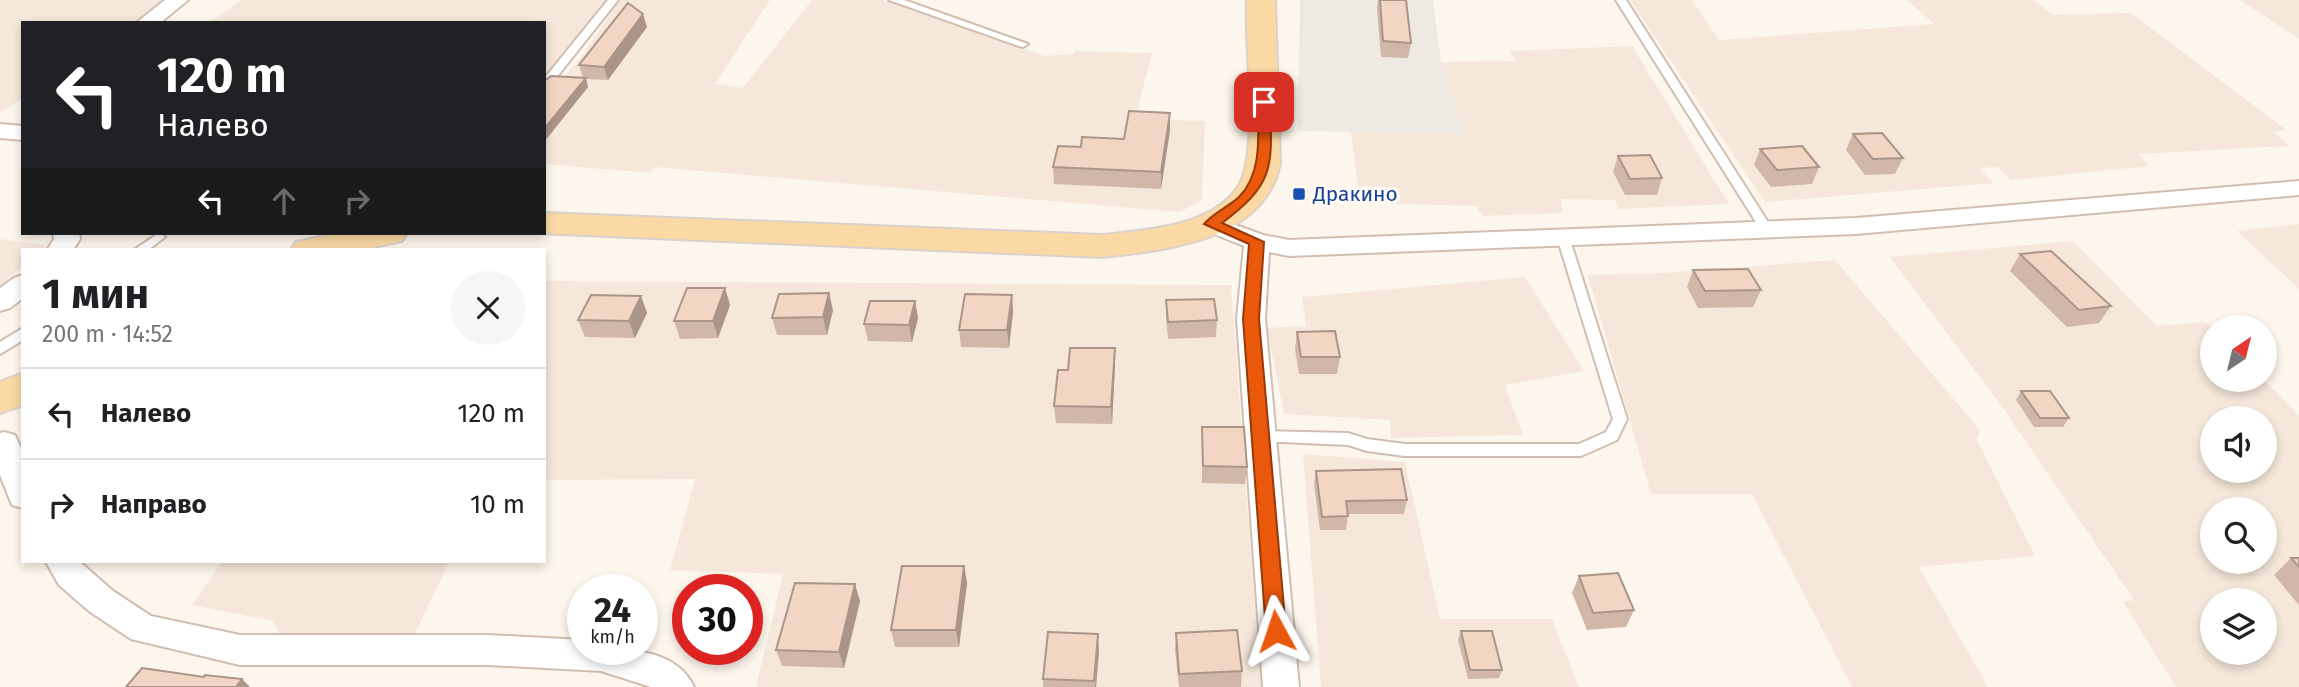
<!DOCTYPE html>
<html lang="ru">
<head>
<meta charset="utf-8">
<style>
	body { margin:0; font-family:"Fira Sans",sans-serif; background:#f6f6f6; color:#202124; height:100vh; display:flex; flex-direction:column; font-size:26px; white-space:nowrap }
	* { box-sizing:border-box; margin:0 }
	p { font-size:23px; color:#757577 }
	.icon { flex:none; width:38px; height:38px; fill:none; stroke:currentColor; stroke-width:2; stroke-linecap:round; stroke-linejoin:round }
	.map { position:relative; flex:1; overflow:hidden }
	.drawer { position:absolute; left:21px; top:248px; width:525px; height:315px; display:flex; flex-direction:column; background:#fff; border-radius:0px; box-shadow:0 4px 10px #0003 }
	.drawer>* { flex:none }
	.banner { position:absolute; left:21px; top:21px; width:525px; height:214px; border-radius:0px; box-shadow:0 4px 10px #0003; background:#202124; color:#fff; overflow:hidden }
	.needle { width:46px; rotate:35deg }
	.fabs { position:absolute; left:2200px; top:315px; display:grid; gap:14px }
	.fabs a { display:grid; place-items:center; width:77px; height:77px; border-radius:50%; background:#fff; box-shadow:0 4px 10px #0003; font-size:35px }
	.speed { position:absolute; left:567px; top:574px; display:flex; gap:14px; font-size:35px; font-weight:700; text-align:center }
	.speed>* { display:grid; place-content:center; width:91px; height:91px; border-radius:50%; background:#fff; box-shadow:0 4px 10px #0003; line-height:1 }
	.speed small { font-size:18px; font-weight:400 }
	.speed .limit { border:10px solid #d22; background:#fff; color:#111 }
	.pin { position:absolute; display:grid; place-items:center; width:60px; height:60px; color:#fff; margin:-30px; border-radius:14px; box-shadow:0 4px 10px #0006 }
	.me { position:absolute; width:77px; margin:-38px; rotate:355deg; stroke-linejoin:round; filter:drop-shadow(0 0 5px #0008) }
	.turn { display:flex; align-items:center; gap:24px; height:147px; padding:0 21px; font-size:32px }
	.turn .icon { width:91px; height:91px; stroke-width:2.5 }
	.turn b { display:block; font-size:49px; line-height:60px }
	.lanes { display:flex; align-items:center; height:66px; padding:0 21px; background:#0003; justify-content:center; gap:35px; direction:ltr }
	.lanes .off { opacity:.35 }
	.round { display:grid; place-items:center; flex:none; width:74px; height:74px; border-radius:37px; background:#f6f6f6 }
	.summary { display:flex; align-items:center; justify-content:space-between; height:119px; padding:0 21px }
	h1 { font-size:42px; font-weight:700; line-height:52px }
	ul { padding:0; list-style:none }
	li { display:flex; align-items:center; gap:21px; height:91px; padding:0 21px; border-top:2px solid #e0e0e0 }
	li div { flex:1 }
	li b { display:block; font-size:26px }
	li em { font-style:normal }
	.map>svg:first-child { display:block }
</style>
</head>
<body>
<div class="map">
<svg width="2299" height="687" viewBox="0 0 2299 687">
	<rect width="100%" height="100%" fill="#fdf6ec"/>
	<path fill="#f5e8da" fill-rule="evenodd" d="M0 0H169L135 23H23V98L0 113Z
		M241 0H617L544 81V23H209Z
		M620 0H770L715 84 743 88 812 0H883L1045 56 1073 54 1076 51 1152 53 1135 119 1205 121 1202 200 1180 212 654 167 650 173 544 164V101L581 57Z
		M1630 0H1692L1719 40 1934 24 1907 0H2034L2053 15 2131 13 2286 130 2274 132 2290 146 2138 154 2149 166 2011 180 1997 167 1979 168 1994 183 1765 202Z
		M2240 0H2299V39Z
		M1632 46 1729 204 1619 209 1615 200 1561 199 1562 213 1482 216 1477 206 1360 203 1351 132 1464 133 1441 62 1516 61 1510 51Z
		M2299 224V289L2237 231Z
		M0 239 47 245 41 250H23V266L0 285Z
		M2073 241 2157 326 2206 322 2212 328V380H2264L2299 415V687H2176L2123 602 2134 600 1996 398 1890 257ZM2212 418H2264V471H2212ZM2212 509H2264V562H2212ZM2212 600H2264V653H2212Z
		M1835 260 1980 430 1977 440 2035 556 1919 567 1988 687H1852L1752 494H1651L1588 275 1663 273Z
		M1525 277 1584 371 1505 385 1523 435 1391 438 1390 420 1284 414 1267 328 1306 326 1302 297Z
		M544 281 1231 285 1261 687H756L783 574 670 570 695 479 544 480Z
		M1303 454 1405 462 1440 619H1552L1579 687H1321Z
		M222 562H449L413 638H281L274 621 192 605Z"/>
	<path fill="#efe9e4" d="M1300 0H1433L1441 62 1465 134 1298 131Z"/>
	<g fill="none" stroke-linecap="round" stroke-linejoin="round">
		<g stroke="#d1beb0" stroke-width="4">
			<path id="lane" d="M608 0H618L548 88 544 89V79Z
				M889 0H904L1028 44 1023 47 1019 46Z
				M1616 0H1626L1773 230 1771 233 1767 234 1761 230Z
				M159 233 165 237 148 250H134Z
				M1563 233 1569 237 1627 419 1617 440 1581 456H1405L1367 451 1348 445 1256 441 1253 437 1256 433 1261 431 1348 433 1367 439 1405 444H1579L1606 432 1613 419 1557 237Z
				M23 328V340L0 354V342Z"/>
		</g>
		<g stroke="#d1beb0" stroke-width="4">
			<path id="street" d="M165 0H188L160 23H136Z
				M0 124 23 126V140L0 138Z
				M2299 181V195L1856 234 1289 256 1269 252 1265 319 1299 687H1263L1237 319 1244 246 1202 229 1198 224 1202 219 1211 216 1263 235 1289 240 1856 218Z
				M53 233H79L80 239 73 250H47L54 239Z
				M23 275V298L10 308 0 311V288L14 278Z
				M4 432 15 435 23 453V508L12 505 0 475V433Z
				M46 562H80L113 591 151 616 240 635H488L583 640V649C621 649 675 646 694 687H651L601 671 488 665H240L131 639 89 611 59 585Z"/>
		</g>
		<g stroke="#dad1cd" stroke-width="4">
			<path id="primary" d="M1247 0H1275L1280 163C1265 241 1166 250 1102 257L537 233H544V213L1102 235C1145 230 1206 228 1236 190 1261 158 1244 44 1247 0Z
				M339 233H407L402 241 360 250H291L296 242Z
				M23 373V405L0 413V382Z"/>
		</g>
		<use href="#lane" fill="#fff" fill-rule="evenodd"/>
		<use href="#street" fill="#fff" fill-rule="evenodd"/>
		<use href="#primary" fill="#fbd9a5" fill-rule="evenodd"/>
	</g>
	<path fill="#d1b7a8" d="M1378 0H1406L1411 43 1408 58 1381 57 1377 8Z
		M647 27 608 80 586 79 588 87 544 142V81L583 78 579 65Z
		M1170 113V130L1161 189 1054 184 1053 167 1081 147 1124 139Z
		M1853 134 1903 158 1895 174 1865 175 1846 150Z
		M1760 149 1819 167 1812 184 1771 187 1754 165Z
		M1618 156 1662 178 1657 195H1625L1613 172Z
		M2020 254 2111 306 2099 323 2067 327 2010 271Z
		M1693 270 1761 290 1753 307 1698 308 1687 287Z
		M725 288 730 305 718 338 680 339 674 321Z
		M641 296 647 313 635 338 585 337 578 320Z
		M1166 300 1217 320 1216 337 1168 339 1166 317Z
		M915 301 918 318 912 342 868 341 864 324Z
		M833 310 827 335H777L772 318Z
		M1013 312 1009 348 961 347 959 330Z
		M1297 332 1340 357 1337 374H1299L1295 349Z
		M1115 348V366L1112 424 1056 423 1054 406Z
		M2021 391 2069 418 2063 427H2034L2016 400Z
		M1202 427 1247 467 1245 484 1202 483Z
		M1316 471 1407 500 1404 514H1348L1346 530H1320L1314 484Z
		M2291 558H2299V605L2274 575Z
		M334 562H374L373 563H335Z
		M964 566 967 583 959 647H895L891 630Z
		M1579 576 1634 610 1626 627 1587 630 1572 593Z
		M860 601 844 668 782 666 776 650Z
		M1461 631 1502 670 1499 678 1468 679 1458 640Z
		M1176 633 1242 671 1241 687H1179L1175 650Z
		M1099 651 1096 687H1043V679Z"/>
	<path fill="#aa9588" d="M643 14 647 27 608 80 604 67Z
		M586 78 588 87 544 142V129Z
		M1170 113V130L1161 189V172Z
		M725 288 730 305 718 338 713 321Z
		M829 293 833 310 827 335 823 317Z
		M1012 295 1013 312 1009 348 1007 330Z
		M641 296 647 313 635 338 629 321Z
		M915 301 918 318 912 342 909 325Z
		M1115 348V366L1112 424 1111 407Z
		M964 566 967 583 959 647 956 630Z
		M855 584 860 601 844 668 839 652Z
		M1098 634 1099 651 1096 687H1095Z
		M242 679 250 687H236Z"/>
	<path fill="#f3d5c3" stroke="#aa9588" stroke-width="2" d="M1380 0H1406L1411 43 1383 41Z
		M628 3 643 14 604 67 579 65Z
		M551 76 586 78 544 129V81Z
		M1129 111 1170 113 1161 172 1053 167 1058 146 1081 147 1082 137 1124 139Z
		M1882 133 1903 158 1873 159 1853 134Z
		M1802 146 1819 167 1777 170 1760 149Z
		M1650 155 1662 178 1630 179 1618 156Z
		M2051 251 2111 306 2079 310 2020 254Z
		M1748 269 1761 290 1705 291 1693 270Z
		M687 288H725L713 321H674Z
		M829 293 823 317 772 318 779 294Z
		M965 294 1012 295 1007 330H959Z
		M591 295 641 296 629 321 578 320Z
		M1214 299 1217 320 1168 322 1166 300Z
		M870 301H915L909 325 864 324Z
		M1335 331 1340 357H1301L1297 332Z
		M1070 348H1115L1111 407 1054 406 1058 370H1068Z
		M2021 391H2050L2069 418H2040Z
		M1202 427H1244L1247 467 1203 466Z
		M1401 469 1407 500 1346 501 1348 516 1322 517 1316 471Z
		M2291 558H2299V567Z
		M902 566H964L956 630H891Z
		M1618 573 1634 610 1593 613 1579 576Z
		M795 583 855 584 839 652 776 650Z
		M1237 630 1242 671 1179 674 1176 633Z
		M1461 631H1492L1502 670H1470Z
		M1048 632 1098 634 1094 681 1043 679Z
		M142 668 204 677 205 675 242 679 236 687H126Z"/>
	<path fill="#ea580c" stroke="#983908" stroke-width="2" d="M1264 98 1270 102C1272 166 1276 183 1222 223L1264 242 1259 319 1286 631 1283 637 1276 640 1269 637 1266 631 1243 319 1249 244 1204 224C1213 213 1228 207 1239 197 1263 173 1258 133 1258 102Z"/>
	<rect fill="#1a4fb4" stroke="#fffaf3" stroke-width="2.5" x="1292" y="187" width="14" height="14" rx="3.5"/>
	<g text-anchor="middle" stroke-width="7" stroke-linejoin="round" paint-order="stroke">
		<g font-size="21" fill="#164399" stroke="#fffaf3" text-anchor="start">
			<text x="1313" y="201">Дракино</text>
		</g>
	</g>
</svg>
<div class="fabs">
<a><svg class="needle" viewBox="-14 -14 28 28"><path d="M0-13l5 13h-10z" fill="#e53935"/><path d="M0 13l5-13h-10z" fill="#757577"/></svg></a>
<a><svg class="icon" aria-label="sound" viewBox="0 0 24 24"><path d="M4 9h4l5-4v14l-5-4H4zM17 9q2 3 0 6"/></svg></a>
<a><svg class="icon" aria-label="search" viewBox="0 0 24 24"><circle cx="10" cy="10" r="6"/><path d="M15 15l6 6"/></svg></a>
<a><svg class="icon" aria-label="layers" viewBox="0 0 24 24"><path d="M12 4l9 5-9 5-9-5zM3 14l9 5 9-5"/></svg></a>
</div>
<div class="speed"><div>24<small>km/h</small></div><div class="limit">30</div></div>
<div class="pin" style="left:1264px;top:102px;background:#d93025"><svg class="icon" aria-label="arrive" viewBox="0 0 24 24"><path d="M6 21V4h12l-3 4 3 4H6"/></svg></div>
<svg class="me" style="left:1276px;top:631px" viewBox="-20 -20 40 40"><path d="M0-17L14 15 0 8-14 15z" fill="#ea580c" stroke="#fff" stroke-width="4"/></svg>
<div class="banner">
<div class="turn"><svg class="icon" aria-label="left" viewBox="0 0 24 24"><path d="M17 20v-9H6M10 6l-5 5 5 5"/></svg><div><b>120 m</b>Налево</div></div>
<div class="lanes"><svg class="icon" aria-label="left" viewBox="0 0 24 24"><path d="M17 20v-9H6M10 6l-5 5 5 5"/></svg><svg class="icon off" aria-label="ahead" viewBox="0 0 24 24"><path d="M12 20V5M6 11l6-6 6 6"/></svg><svg class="icon off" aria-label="right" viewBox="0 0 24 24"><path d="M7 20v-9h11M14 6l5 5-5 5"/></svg></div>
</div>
<section class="drawer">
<div class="summary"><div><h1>1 мин</h1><p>200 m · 14:52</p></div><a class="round"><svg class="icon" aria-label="close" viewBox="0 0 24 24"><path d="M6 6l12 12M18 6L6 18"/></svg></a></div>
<ul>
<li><svg class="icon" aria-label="left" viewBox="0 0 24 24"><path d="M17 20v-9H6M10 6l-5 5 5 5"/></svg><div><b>Налево</b></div><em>120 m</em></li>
<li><svg class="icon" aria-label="right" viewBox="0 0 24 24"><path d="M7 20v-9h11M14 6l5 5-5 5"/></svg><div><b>Направо</b></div><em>10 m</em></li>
</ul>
</section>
</div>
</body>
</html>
